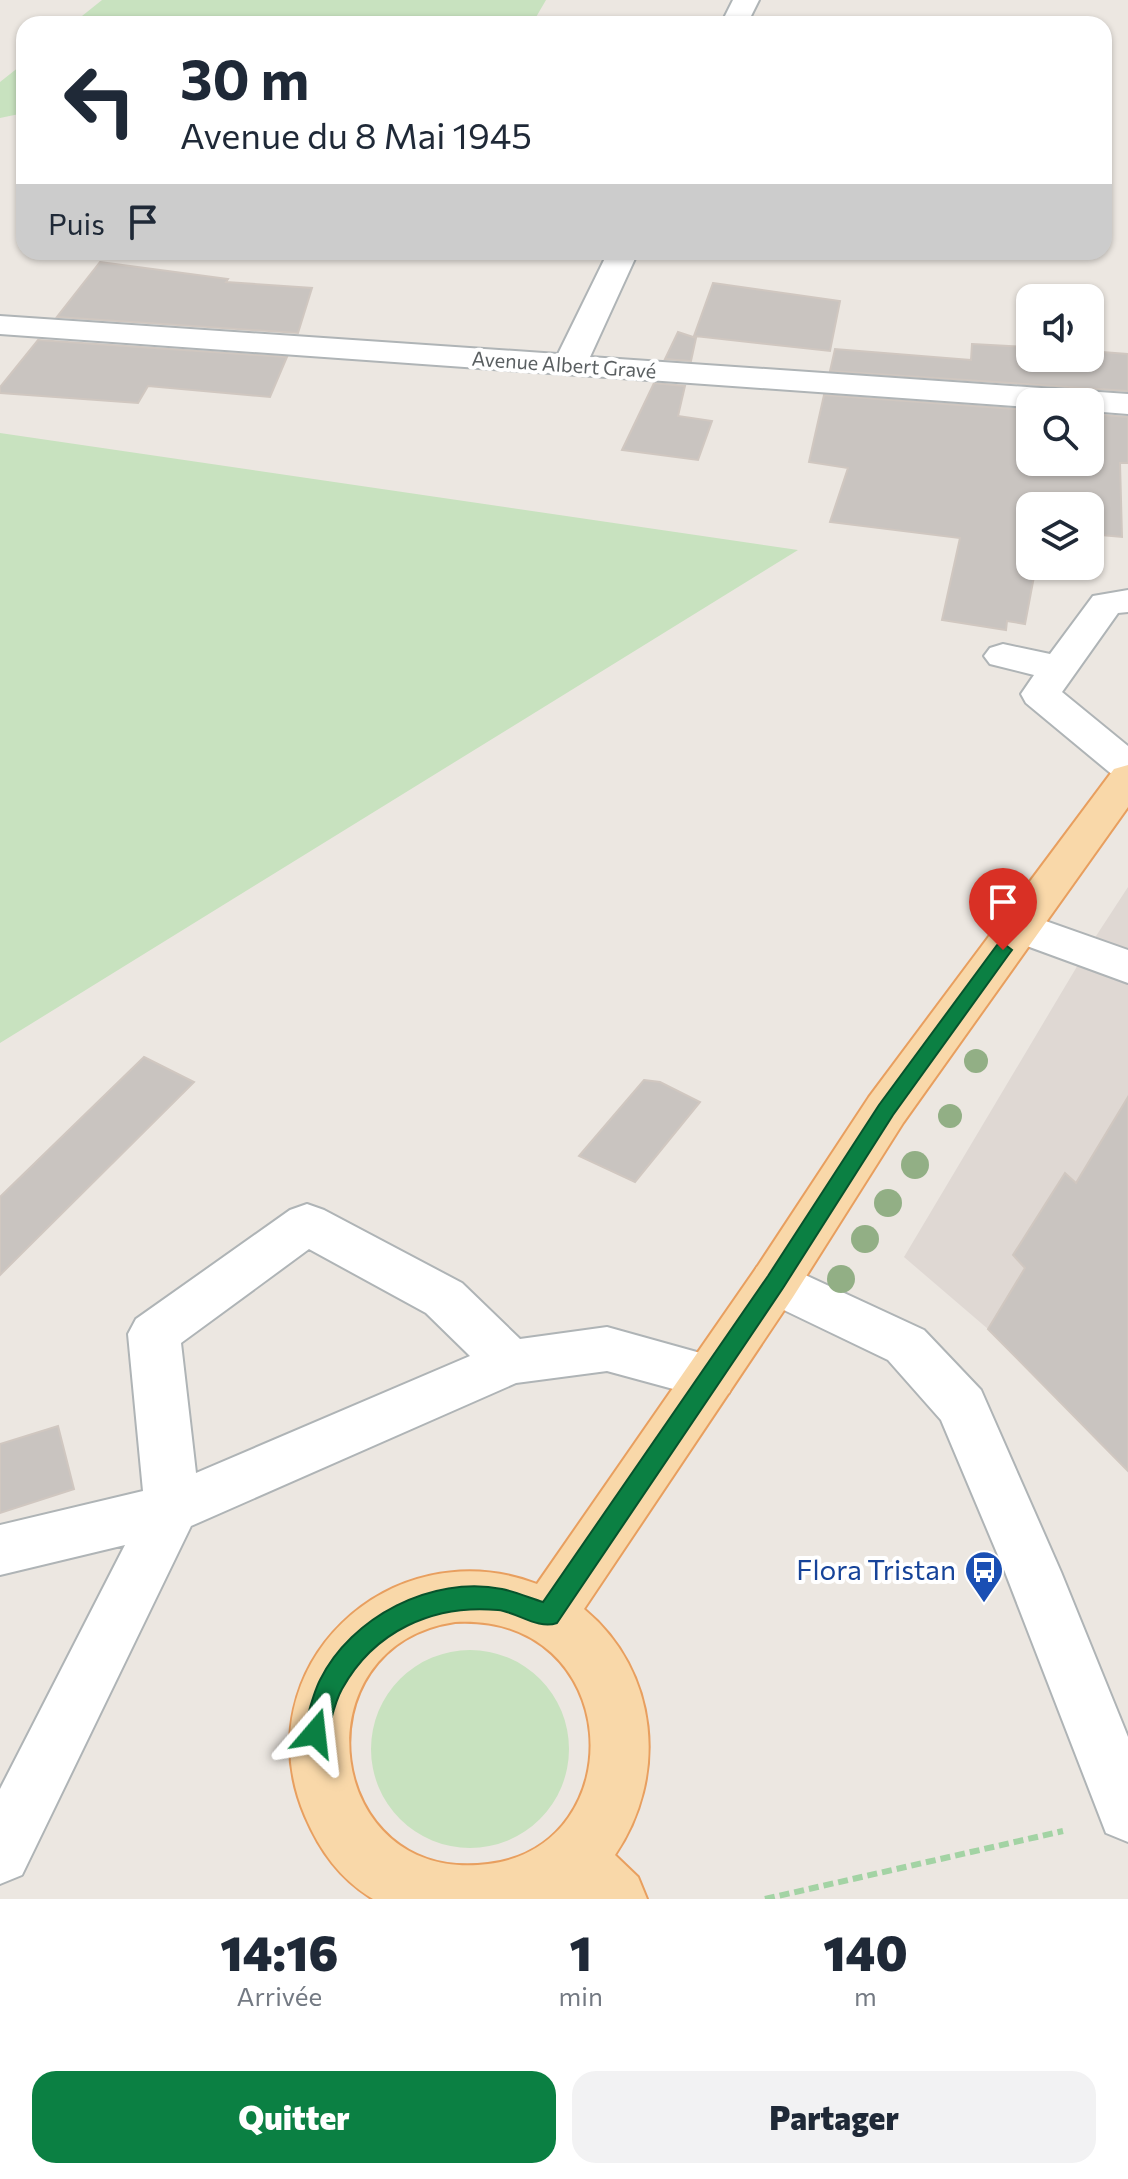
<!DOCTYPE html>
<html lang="fr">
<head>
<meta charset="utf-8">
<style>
	body { margin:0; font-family:Commissioner,sans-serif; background:#f2f2f3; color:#1f2937; height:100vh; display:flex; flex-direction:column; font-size:30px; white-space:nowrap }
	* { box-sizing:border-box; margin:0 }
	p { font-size:26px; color:#747a83 }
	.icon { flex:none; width:44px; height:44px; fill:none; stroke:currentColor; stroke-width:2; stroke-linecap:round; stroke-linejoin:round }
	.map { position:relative; height:1899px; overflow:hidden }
	.sheet { display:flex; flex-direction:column; background:#fff; flex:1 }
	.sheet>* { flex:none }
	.guide { position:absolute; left:16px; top:16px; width:1096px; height:244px; border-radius:24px; box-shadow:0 2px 6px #0004; background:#fff; color:#1f2937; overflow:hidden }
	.fabs { position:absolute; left:1016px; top:284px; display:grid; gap:16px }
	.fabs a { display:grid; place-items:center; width:88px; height:88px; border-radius:16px; background:#fff; box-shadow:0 2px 6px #0004; font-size:40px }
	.pin { position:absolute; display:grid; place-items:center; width:68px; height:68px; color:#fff; margin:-82px -34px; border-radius:50% 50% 50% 0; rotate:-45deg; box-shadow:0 0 8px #0007 }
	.pin .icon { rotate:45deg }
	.me { position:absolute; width:88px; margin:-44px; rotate:17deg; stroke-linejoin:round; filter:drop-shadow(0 0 6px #0008) }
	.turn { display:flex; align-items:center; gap:28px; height:168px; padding:0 32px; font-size:36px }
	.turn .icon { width:104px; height:104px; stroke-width:2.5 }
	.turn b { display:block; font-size:56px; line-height:68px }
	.then { display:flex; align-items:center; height:76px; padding:0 32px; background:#0003; gap:16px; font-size:30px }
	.eta { display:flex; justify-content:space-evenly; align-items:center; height:136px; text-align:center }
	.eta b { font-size:48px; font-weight:800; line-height:56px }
	.primary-button { display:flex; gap:16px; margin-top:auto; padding:16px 32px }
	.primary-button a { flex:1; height:92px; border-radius:24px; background:#0b8043; color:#fff; font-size:32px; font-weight:800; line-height:92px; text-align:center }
	.primary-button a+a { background:#f2f2f3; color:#1f2937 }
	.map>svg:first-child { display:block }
</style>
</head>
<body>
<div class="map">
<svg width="1128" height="1899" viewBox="0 0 1128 1899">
	<rect width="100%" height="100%" fill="#ece7e1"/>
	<path fill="#dfd8d3" d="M1128 887V1471L988 1329 904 1257 1085 953Z"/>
	<path fill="#c8e2bf" d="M102 0H546L532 24H72Z
		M24 63V113L0 118V82Z
		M0 433 798 550 0 1043Z
		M371 1749a99 99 0 1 1 198 0a99 99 0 1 1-198 0Z"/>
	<path fill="#c9c4c0" stroke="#d0c7c0" stroke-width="2" d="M100 262 228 279 226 282 312 288 298 333 57 317Z
		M713 283 840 301 830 351 694 336Z
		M678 332 696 338 691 361 665 359Z
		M38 340 287 357 270 397 148 386 138 403 0 393V387Z
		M972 344 1030 347V358H1090V351L1128 354V391L830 371 835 349 971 360Z
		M654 383 685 386 678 416 712 421 698 460 622 450Z
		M824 395 1030 410V462H1090V414L1128 417V463H1120L1122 537 1090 534V506H1030V566H1036L1025 624 1007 621 1006 630 942 620 960 538 830 522 848 468 809 462Z
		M144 1057 194 1082 0 1275V1197Z
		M644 1080 660 1082 700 1102 635 1182 579 1156Z
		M1128 1097V1471L988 1329 1025 1268 1013 1255 1065 1173 1076 1183Z
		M58 1426 74 1489 0 1513V1444Z"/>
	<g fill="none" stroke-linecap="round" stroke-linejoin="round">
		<g stroke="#afb4b6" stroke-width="4">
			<path id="minor" d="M733 0H759L747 24H721Z
				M608 252H638L590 357 1128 394V414L1090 411V402H1030V407L0 334V316L558 354Z
				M1128 590V612L1118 613 1062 692 1128 746V780L1114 776 1026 703 1021 694 1034 675 990 664 984 656 990 648 1003 644 1050 654 1093 596Z
				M1020 912 1128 950V983L1005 938 998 927 1005 916Z
				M307 1204 324 1210 462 1283 520 1339 607 1327 729 1361 736 1377 729 1393 710 1399 607 1371 516 1383 191 1526 22 1875 0 1884V1789L125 1545 0 1575V1525L143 1491 128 1334 136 1319 290 1210ZM309 1249 426 1313 470 1356 196 1473 181 1343Z
				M775 1261 924 1330 981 1390 1061 1572 1128 1737V1842L1106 1833 1005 1572 941 1420 888 1360 757 1297 750 1282 757 1267Z"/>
		</g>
		<g stroke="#e89f5f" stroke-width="4">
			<path id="major" d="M1128 765V807L903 1123 793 1297 584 1609C659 1671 668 1777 615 1855L638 1877 647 1899H373C340 1879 320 1851 305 1816 242 1667 390 1528 537 1584L757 1267 869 1097 1114 769ZM455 1622C624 1613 635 1846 488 1864 324 1885 296 1646 455 1622Z"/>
		</g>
		<path stroke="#a3d3a4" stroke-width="6" stroke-dasharray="10 5" stroke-linecap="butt" d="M765 1899 1063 1831"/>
		<use href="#minor" fill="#fff" fill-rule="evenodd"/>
		<use href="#major" fill="#f9d8a9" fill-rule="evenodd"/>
	</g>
	<g fill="#92af85">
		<circle cx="976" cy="1061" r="12"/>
		<circle cx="950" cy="1116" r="12"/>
		<circle cx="915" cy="1165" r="14"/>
		<circle cx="888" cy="1203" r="14"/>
		<circle cx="865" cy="1239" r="14"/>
		<circle cx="841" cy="1279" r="14"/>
	</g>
	<path fill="#0b8043" stroke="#07532c" stroke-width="2" d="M1003 943 1012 950 1009 954 893 1115 783 1288 557 1623C538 1630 517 1612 498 1610 433 1604 374 1631 342 1689 333 1705 331 1725 324 1742L315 1745 307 1742 303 1733C308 1716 312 1696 320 1680 351 1617 432 1575 502 1589 516 1592 530 1598 543 1602L768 1276 879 1105 997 945Z"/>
	<defs>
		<g id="bus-pin" transform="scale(2)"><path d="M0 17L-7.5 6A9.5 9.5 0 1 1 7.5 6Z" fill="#1a4fb4" stroke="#fff"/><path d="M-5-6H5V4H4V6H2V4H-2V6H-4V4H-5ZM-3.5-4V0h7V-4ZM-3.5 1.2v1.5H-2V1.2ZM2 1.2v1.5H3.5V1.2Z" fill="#fff"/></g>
	</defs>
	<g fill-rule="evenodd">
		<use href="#bus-pin" x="984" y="1570"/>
	</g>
	<g text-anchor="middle" stroke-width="8" stroke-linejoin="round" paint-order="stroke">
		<g font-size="20" fill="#5a5f61" stroke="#fff">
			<text transform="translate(564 365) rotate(4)" y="7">Avenue Albert Gravé</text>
		</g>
		<g font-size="28" fill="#164399" stroke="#fff" text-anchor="end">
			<text x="956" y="1580">Flora Tristan</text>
		</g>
	</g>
</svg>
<div class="fabs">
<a><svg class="icon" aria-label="sound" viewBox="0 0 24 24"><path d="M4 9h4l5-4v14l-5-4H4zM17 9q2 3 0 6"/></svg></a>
<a><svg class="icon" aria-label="search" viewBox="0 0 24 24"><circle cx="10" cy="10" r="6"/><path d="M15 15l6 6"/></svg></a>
<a><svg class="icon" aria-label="layers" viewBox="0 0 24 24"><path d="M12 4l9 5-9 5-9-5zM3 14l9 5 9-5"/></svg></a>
</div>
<div class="pin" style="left:1003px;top:950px;background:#d93025"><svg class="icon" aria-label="arrive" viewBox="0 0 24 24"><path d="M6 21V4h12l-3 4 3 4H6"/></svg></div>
<svg class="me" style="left:315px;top:1733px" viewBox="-20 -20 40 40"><path d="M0-17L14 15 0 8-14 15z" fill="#0b8043" stroke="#fff" stroke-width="4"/></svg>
<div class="guide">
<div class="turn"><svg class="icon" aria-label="left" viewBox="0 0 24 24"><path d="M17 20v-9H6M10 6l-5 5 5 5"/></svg><div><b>30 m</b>Avenue du 8 Mai 1945</div></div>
<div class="then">Puis<svg class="icon" aria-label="arrive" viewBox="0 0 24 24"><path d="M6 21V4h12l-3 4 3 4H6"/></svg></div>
</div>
</div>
<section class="sheet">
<div class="eta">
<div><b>14:16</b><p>Arrivée</p></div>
<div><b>1</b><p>min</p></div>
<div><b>140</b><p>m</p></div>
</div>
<div class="primary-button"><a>Quitter</a><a>Partager</a></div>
</section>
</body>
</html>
